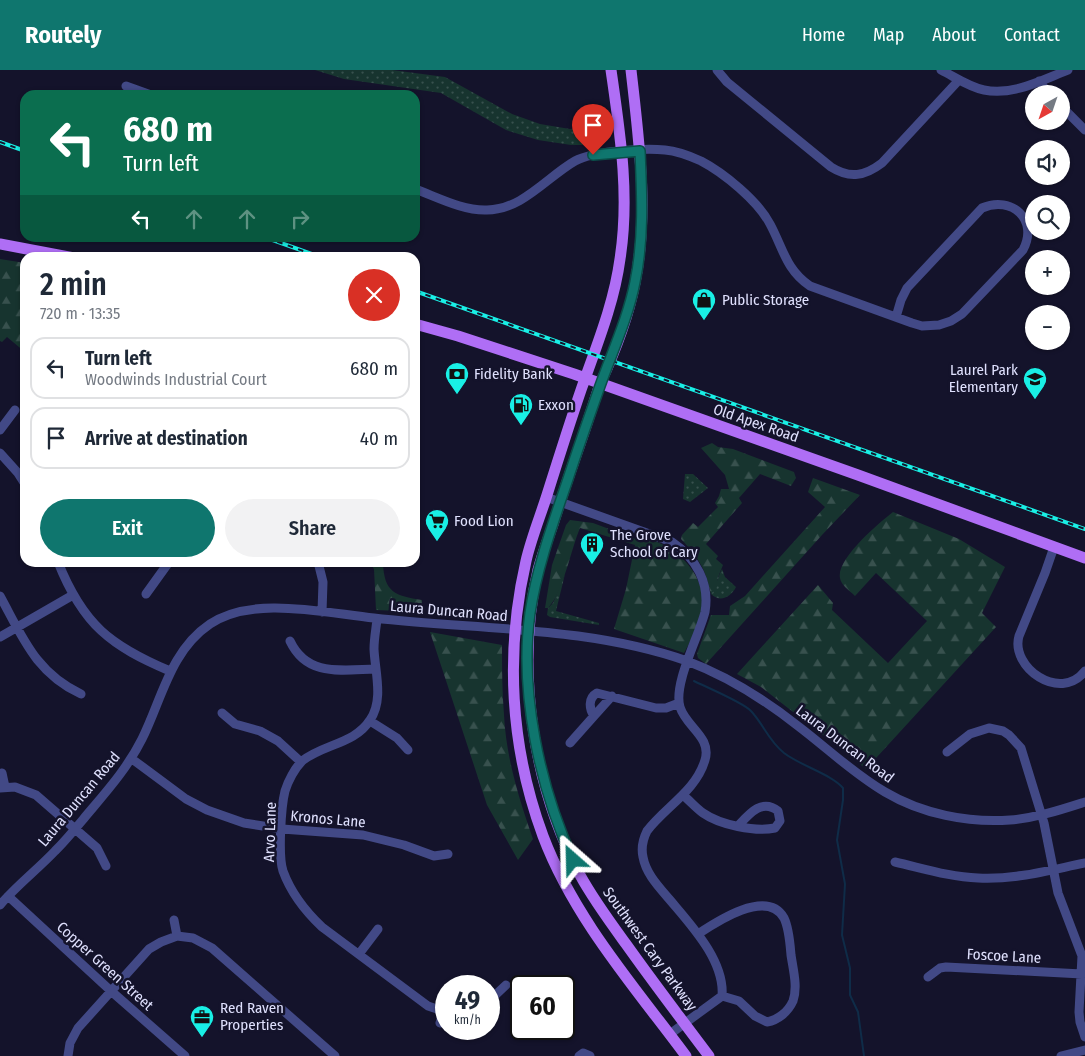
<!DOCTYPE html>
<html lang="en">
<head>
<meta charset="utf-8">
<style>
	body { margin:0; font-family:"Fira Sans Condensed",sans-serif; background:#f2f2f3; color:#1f2937; height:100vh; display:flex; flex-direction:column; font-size:19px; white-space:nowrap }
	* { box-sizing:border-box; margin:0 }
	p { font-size:16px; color:#747a83 }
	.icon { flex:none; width:28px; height:28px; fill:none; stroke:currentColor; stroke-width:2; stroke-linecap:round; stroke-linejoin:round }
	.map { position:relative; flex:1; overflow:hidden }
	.panel { position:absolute; left:20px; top:182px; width:400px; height:315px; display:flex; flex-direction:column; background:#fff; border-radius:15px; box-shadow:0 1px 4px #0004 }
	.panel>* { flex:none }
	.banner { position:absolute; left:20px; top:20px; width:400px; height:152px; border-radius:15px; box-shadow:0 1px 4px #0004; background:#0b6e4f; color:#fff; overflow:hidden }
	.needle { width:32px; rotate:220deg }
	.fabs { position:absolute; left:1025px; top:15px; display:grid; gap:10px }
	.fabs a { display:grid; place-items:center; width:45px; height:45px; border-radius:50%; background:#fff; box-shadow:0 1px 4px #0004; font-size:25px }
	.speed { position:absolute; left:435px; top:905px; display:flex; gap:10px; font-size:25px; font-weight:700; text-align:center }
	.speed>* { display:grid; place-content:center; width:65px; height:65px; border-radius:50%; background:#fff; box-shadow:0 1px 4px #0004; line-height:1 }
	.speed small { font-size:12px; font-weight:400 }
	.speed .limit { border:2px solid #111; border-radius:8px; background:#fff; color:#111 }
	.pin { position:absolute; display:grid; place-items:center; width:42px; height:42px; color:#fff; margin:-51px -21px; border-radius:50% 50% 50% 0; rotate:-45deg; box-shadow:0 0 5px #0007 }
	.pin .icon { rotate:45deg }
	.me { position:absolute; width:55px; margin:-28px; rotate:335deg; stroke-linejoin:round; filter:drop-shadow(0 0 4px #0008) }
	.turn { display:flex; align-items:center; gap:18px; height:105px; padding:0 20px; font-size:22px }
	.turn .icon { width:65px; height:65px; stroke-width:2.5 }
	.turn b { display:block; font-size:35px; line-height:42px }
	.lanes { display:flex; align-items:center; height:48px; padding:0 20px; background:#0003; justify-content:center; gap:25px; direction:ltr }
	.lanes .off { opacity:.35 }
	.round { display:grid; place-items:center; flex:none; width:52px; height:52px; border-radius:26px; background:#f2f2f3 }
	.overview { display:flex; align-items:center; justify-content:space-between; height:85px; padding:0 20px }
	h1 { font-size:30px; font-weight:600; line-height:38px }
	.cta { display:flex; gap:10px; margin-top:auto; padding:10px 20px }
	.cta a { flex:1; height:58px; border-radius:30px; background:#0f766e; color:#fff; font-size:20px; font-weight:600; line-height:58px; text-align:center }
	.cta a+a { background:#f2f2f3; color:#1f2937 }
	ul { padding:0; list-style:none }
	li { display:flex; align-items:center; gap:15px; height:62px; margin:0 10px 8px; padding:0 10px; border:2px solid #e0e1e3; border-radius:15px }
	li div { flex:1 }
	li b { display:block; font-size:19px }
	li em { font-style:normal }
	header { display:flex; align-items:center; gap:30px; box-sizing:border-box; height:70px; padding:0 25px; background:#0f766e; color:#fff }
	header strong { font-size:24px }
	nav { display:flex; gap:28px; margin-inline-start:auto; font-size:18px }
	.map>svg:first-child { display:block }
</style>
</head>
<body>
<header>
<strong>Routely</strong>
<nav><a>Home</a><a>Map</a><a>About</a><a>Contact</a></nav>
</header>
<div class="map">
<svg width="1085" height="986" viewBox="0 0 1085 986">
	<defs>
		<pattern id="green-dots" width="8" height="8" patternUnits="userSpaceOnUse" patternTransform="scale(1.25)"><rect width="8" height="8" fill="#17342f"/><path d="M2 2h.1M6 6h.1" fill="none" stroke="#38514e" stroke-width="1.8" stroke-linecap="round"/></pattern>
		<pattern id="forest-firs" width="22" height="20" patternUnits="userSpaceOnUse" patternTransform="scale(1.25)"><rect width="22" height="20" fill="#17342f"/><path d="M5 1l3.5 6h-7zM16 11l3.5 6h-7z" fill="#38514e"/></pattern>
	</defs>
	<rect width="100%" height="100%" fill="#14132b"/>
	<path fill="url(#green-dots)" d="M315 0H392L445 7 512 44 540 54 570 59 595 57 597 75H571L538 70 506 60 441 23 344 9Z
		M685 404H693L708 418 690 432 683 429Z
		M722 499 725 507 736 517C731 527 720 533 711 524 717 516 717 508 722 499Z
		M565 504 556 541 599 553V555L550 547 547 545 548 538 553 533Z"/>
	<path fill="url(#forest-firs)" d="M0 189 25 193V282L7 267 2 272 0 271Z
		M712 373 718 377 733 379 794 402 796 408 791 416 760 404 739 428 742 433 706 474 718 486 716 489 723 495 718 507 717 517 711 524C705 497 699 489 681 469L682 465 693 453 698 457 718 437 715 433 719 426 721 419H729L725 405 701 378Z
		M813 408 860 425 822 465 706 594 698 588 697 584 711 545H729L730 536 745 526 825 437 808 422Z
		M893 442 959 469 1005 497 982 543 996 557 866 699 761 617 737 604 818 515 833 533 832 540 888 593 927 551 876 503 855 526C849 520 841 515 840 508 836 489 879 453 893 442Z
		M570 450 593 453 636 469 638 465C669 473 699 494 703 529 704 545 692 569 684 583L614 559 626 519 635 475 580 458C571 479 563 523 548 538H545L552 495 566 455Z
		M370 493H383C384 522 395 526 422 530L421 542 376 540 374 499Z
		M430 562 502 575C502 598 502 621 504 645 506 687 519 729 533 769L518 790 487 735Z"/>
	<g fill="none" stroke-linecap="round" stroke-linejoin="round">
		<path stroke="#0f2c48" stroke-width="2" d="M694 611C706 617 744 633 751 641 764 655 768 670 784 683 801 696 831 704 843 718V730L837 770 845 814 842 865 850 898V925L858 942 864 986"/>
		<path stroke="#424986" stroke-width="9" d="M717 0 727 12 831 97C850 109 865 106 882 93L959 10
			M941 0C955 7 969 17 984 20 1013 26 1042 10 1068 0
			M1039 11 1049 24
			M126 16 151 25
			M1061 36 1085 60
			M415 119C437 127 463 141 487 140 522 140 547 107 575 91 593 81 644 78 665 80 677 81 690 86 701 91 724 103 758 131 770 154 783 178 786 200 810 216L912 253 922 256 939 255 951 251 962 244 1023 180C1039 150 1012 125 982 138L907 218 901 230 896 247
			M0 360 15 340
			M0 383 18 403 25 414
			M546 427 672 472C696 488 710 513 705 542 699 566 673 614 680 637 686 657 712 667 705 690 696 721 665 737 647 761 643 769 641 778 643 787 646 804 659 817 670 830 691 855 725 891 722 926L670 964
			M1054 477 1045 503 1019 566C1010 597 1060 633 1085 601
			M58 492C83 555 111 576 170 601
			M318 492 323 512 322 542
			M146 524 169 492
			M0 526C23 568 36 603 81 624
			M377 549C376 559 374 569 374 579 375 602 384 630 370 650 355 674 323 674 302 691 295 698 288 711 285 721 281 737 278 786 283 801 291 823 305 841 322 857L428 936 446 942
			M0 567 73 525
			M290 571C307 607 341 600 375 599
			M222 643 235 654 260 661 278 671 301 692
			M594 646 612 626
			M370 651 397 668 408 680
			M570 673 594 646C589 639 588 628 597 623L656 638H666L679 633
			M947 682 970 664 989 658 1003 661 1009 665 1021 678 1044 753 1058 823 1082 886 1079 942 1080 952 1085 967
			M132 689 186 729 207 740 244 753 282 759 363 765 404 775 434 786 448 784
			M2 703 5 717
			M0 718 15 717 36 725 97 778 106 796
			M683 725C690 731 696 738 703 743 720 755 755 762 775 758L780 751 778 741C762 728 749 744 738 756
			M895 792C922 798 950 807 978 808 1015 810 1050 800 1085 793
			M8 826 111 921 185 986
			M0 835C17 815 37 800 55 781 66 770 75 759 85 747 106 722 127 699 142 669 162 629 170 581 210 554 253 525 325 543 374 548 478 560 587 556 687 591 727 606 765 630 798 656 827 678 854 704 885 722 922 744 968 753 1010 750 1036 748 1060 740 1085 732
			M174 850 177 866
			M698 864C716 852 767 818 784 848 789 858 790 873 791 885 793 899 798 917 793 931 788 942 778 950 767 952L755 946 739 931 722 926
			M359 884 378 859
			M928 907 940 898 946 897 1082 904
			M489 931 506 915
			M440 953 443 942
			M68 986 70 973 78 958 149 879 161 872 177 866 193 868 212 878 335 986
			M579 986 583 983 590 986
			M1061 986 1085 980"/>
		<path stroke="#af6ef5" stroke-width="11" d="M611 0C620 63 630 125 620 189 614 234 596 277 581 320 569 355 558 390 547 425 540 447 531 469 526 491 505 582 510 677 543 766 574 848 634 916 686 986
			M631 0C639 71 649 142 635 213 628 248 615 282 600 314 585 361 568 407 553 454 548 469 542 485 538 500 515 599 533 716 580 805 593 829 610 852 626 874 653 912 681 949 709 986
			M0 174 74 188
			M415 254 458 266 574 304 858 405 1085 488"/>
		<g stroke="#19efe5" stroke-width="4">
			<path id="rail" d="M0 72 25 81
				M267 168 323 188
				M415 221 1085 459"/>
		</g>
		<use href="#rail" stroke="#14132b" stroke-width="2" stroke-dasharray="5.5" stroke-linecap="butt"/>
	</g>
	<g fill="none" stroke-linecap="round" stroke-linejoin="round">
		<g stroke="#0a4d48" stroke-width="12">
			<path id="route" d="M573 790C540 718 519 622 530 543 537 497 553 453 568 409 578 378 589 347 600 316 612 282 628 248 635 212 644 169 642 125 640 81L593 85"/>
		</g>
		<use href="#route" stroke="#0f766e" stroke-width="9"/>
	</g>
	<defs>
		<g id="shop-pin" transform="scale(1.25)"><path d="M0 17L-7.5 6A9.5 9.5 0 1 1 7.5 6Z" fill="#19efe5" stroke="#14132b"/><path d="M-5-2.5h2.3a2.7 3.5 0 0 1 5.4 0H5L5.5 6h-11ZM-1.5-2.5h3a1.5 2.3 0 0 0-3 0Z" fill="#111"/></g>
		<g id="bank-pin" transform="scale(1.25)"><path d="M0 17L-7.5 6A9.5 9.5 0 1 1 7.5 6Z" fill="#19efe5" stroke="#14132b"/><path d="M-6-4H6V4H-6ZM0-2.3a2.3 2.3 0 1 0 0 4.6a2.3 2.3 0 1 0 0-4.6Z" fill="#111"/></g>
		<g id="school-pin" transform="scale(1.25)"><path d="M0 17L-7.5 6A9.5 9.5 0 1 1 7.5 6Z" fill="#19efe5" stroke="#14132b"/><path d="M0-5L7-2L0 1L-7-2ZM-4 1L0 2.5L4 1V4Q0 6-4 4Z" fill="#111"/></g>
		<g id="fuel-pin" transform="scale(1.25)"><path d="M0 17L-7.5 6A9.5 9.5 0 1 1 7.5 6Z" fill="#19efe5" stroke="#14132b"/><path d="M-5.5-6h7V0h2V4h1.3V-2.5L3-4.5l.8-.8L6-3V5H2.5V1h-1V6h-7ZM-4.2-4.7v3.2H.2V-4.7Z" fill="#111"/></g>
		<g id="supermarket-pin" transform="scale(1.25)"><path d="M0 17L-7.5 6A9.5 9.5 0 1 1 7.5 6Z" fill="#19efe5" stroke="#14132b"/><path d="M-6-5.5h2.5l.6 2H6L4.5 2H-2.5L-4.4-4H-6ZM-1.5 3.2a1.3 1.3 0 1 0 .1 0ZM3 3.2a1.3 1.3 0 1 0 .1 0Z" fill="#111"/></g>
		<g id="building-pin" transform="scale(1.25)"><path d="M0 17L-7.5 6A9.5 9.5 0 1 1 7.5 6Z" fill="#19efe5" stroke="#14132b"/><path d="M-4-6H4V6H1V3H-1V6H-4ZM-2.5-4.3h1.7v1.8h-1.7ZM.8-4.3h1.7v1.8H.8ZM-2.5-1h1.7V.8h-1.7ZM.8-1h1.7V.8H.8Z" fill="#111"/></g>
		<g id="office-pin" transform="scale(1.25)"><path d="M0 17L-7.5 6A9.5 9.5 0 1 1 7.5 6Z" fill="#19efe5" stroke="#14132b"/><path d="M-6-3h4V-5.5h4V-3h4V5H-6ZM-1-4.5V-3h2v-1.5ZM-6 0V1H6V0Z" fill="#111"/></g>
	</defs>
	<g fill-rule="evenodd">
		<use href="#shop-pin" x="704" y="230"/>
		<use href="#bank-pin" x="457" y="304"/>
		<use href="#school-pin" x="1035" y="309"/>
		<use href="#fuel-pin" x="521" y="335"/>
		<use href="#supermarket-pin" x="437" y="451"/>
		<use href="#building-pin" x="592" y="474"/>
		<use href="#office-pin" x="202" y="947"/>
	</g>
	<g text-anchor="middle" stroke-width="5" stroke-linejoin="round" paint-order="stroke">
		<g font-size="15" fill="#dfe0fd" stroke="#14132b" text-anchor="start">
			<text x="722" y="235">Public Storage</text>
			<text x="1018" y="305" text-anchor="end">Laurel Park<tspan x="1018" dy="17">Elementary</tspan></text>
			<text x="474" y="309">Fidelity Bank</text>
			<text x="538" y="340">Exxon</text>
			<text x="454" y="456">Food Lion</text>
			<text x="610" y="470">The Grove<tspan x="610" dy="17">School of Cary</tspan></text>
			<text x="220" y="943">Red Raven<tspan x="220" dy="17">Properties</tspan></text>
		</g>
		<g font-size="15" fill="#dfe0fd" stroke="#14132b">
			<text transform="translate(756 353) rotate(19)" y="5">Old Apex Road</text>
			<text transform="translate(449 541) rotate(5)" y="5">Laura Duncan Road</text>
			<text transform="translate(845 674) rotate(37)" y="5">Laura Duncan Road</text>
			<text transform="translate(79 729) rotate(-50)" y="5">Laura Duncan Road</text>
			<text transform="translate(328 749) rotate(5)" y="5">Kronos Lane</text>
			<text transform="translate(270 762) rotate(-88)" y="5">Arvo Lane</text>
			<text transform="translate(650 879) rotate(54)" y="5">Southwest Cary Parkway</text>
			<text transform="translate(1004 886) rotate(3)" y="5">Foscoe Lane</text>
			<text transform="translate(105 896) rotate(42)" y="5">Copper Green Street</text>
		</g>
	</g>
</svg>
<div class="fabs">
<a><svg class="needle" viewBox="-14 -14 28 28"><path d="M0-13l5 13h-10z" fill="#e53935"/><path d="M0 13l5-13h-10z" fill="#747a83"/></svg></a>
<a><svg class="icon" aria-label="sound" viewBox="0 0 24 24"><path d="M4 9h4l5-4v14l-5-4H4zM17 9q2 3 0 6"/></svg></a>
<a><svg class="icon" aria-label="search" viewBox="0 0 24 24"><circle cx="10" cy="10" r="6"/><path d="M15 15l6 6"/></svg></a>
<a>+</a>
<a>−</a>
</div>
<div class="speed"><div>49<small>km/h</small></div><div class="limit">60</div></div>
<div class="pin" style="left:593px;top:85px;background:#d93025"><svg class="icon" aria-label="arrive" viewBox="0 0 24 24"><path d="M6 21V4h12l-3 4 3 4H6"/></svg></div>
<svg class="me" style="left:573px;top:790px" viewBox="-20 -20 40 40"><path d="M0-17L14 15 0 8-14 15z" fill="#0f766e" stroke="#fff" stroke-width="4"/></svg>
<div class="banner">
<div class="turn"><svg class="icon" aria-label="left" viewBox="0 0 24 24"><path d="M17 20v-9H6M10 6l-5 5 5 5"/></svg><div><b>680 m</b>Turn left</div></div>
<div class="lanes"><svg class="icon" aria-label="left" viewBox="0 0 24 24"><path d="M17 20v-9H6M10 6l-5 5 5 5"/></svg><svg class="icon off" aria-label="ahead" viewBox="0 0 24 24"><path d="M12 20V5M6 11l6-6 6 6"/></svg><svg class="icon off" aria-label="ahead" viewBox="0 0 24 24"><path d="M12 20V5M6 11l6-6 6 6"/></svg><svg class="icon off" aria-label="right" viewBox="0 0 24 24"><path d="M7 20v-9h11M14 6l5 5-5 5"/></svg></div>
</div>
<section class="panel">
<div class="overview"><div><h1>2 min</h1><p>720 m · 13:35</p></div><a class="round" style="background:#d93025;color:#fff"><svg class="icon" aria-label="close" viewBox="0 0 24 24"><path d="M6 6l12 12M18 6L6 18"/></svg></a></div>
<ul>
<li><svg class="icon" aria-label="left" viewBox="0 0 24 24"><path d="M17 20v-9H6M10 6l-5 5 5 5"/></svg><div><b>Turn left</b><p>Woodwinds Industrial Court</p></div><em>680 m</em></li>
<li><svg class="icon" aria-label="arrive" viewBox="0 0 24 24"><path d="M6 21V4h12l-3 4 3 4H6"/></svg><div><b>Arrive at destination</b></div><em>40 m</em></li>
</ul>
<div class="cta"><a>Exit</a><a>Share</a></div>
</section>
</div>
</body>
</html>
